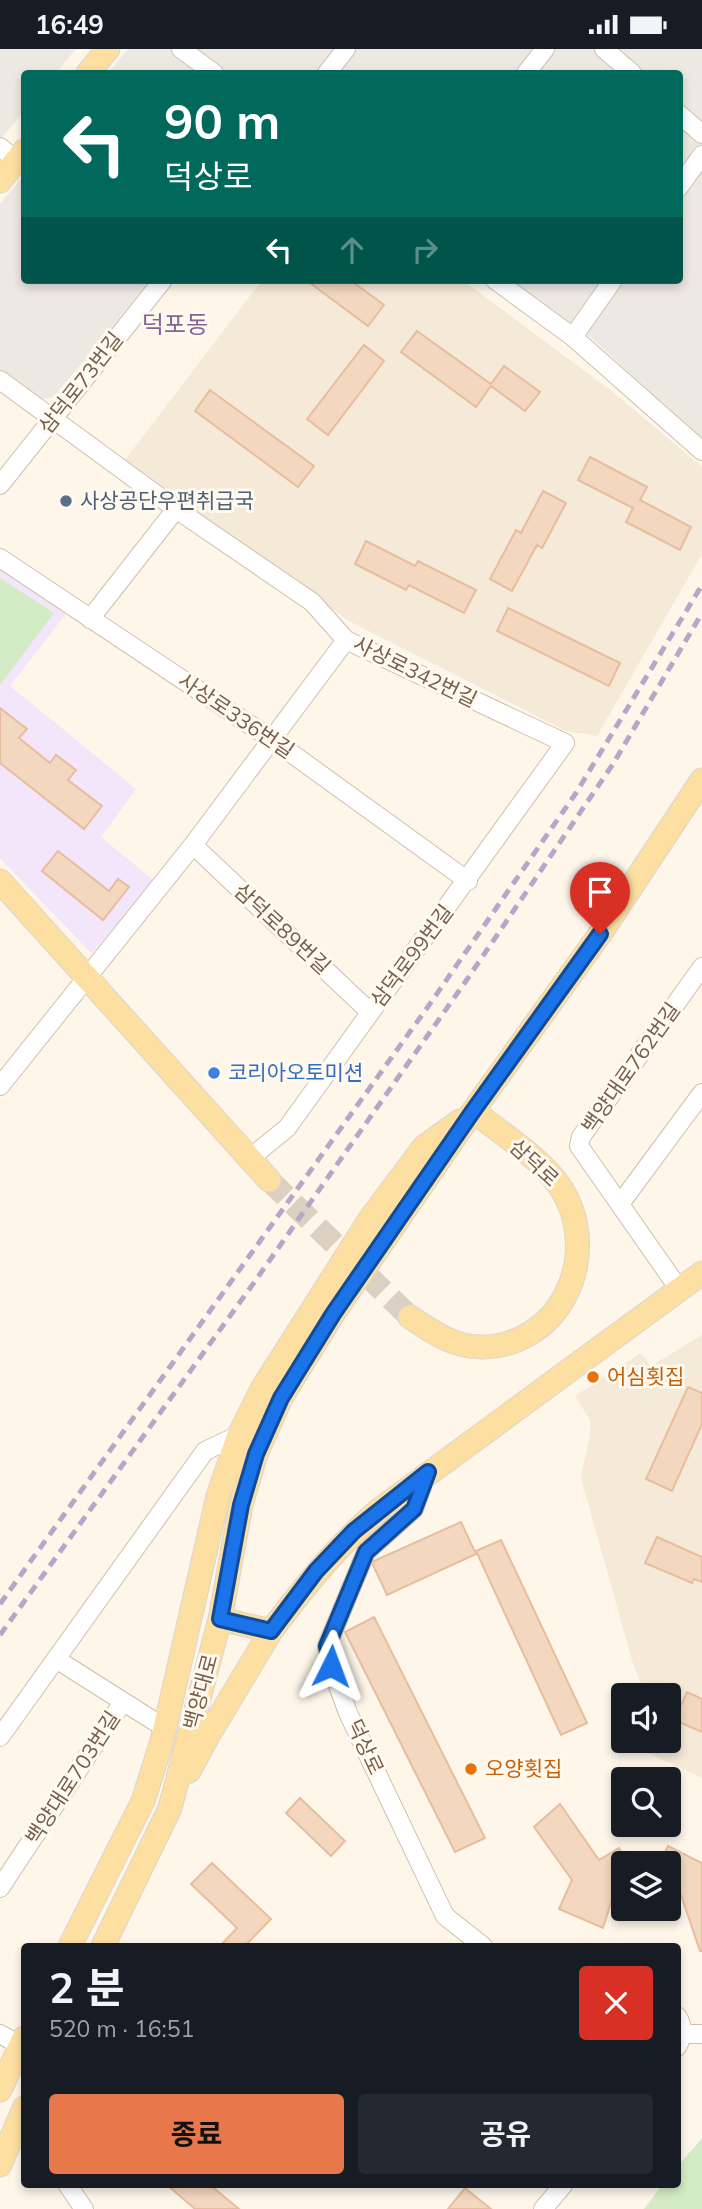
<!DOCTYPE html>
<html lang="ko">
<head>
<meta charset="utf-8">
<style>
	body { margin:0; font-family:Mulish,"Noto Sans KR",sans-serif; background:#242831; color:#f1f3f6; height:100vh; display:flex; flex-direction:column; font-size:26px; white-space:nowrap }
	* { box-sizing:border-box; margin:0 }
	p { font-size:23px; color:#9ea1a6 }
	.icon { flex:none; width:38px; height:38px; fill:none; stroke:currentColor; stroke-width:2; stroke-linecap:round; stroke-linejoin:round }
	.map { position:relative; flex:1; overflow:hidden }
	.side { position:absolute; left:21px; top:1894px; width:660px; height:245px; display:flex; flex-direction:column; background:#171b24; border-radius:7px; box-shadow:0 4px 10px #0003 }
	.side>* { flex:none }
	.banner { position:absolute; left:21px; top:21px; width:662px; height:214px; border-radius:7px; box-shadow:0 4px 10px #0003; background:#00695c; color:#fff; overflow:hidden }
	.buttons { position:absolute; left:611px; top:1634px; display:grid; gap:14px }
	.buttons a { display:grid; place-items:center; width:70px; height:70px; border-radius:7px; background:#171b24; box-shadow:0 4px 10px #0003; font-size:35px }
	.pin { position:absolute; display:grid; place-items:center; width:60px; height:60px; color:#fff; margin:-72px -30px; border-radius:50% 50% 50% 0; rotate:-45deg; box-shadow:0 0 7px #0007 }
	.pin .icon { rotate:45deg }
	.me { position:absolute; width:77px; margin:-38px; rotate:3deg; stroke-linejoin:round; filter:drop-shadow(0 0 5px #0008) }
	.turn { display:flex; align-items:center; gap:24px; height:147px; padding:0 28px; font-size:32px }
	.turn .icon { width:91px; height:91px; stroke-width:2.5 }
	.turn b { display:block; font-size:49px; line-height:60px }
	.lanes { display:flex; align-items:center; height:66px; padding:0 28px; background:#0003; justify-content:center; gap:35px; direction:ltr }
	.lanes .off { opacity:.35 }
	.round { display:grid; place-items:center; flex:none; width:74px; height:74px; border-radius:7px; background:#242831 }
	.summary { display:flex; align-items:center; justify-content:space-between; height:119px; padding:0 28px }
	h1 { font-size:42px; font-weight:700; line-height:52px }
	.cta { display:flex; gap:14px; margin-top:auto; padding:14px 28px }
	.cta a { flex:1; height:80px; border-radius:7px; background:#e9774c; color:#111; font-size:28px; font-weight:700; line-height:80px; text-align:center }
	.cta a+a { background:#242831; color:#f1f3f6 }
	.status { display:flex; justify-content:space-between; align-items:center; height:49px; padding:0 35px; background:#171b24; direction:ltr }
	.status svg { height:19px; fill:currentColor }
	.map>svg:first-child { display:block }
</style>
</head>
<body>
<div class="status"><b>16:49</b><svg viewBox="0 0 49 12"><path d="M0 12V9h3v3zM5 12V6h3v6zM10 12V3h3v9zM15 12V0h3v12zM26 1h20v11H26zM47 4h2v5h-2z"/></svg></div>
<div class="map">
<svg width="702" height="2160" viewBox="0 0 702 2160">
	<rect width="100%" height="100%" fill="#fdf6e9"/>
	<path fill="#f5e9d7" d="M262 231H462L613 343 702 418V505L597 687 566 682 349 572 125 411Z
		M702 1286V1729L642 1701 649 1692H668V1647H647L634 1618 581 1429 590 1386V1371L575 1347 641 1304 651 1317Z"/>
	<path fill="#eee8e2" d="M0 0H76L56 24H24V62L0 91Z
		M128 0H702V392L593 290 512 231H679V24H108Z
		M24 126V231H149L104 289 53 348 38 351 0 323V155Z"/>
	<path fill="#f3e5fa" d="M0 517 68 562 10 637 136 740 101 788 153 831 92 905 0 809Z"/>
	<path fill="#d3ecc6" d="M0 529 54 564 0 636Z
		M702 2089V2160H644L663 2135H677V2118Z"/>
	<path fill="#f3d7bf" stroke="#e6be9f" stroke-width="2" d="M306 231H350L384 256 368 277Z
		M417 282 491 335 504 317 540 343 525 362 491 337 476 358 401 303Z
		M364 296 384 312 328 386 307 370Z
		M210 341 314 417 298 438 195 362Z
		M590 408 647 438 640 451 691 478 680 501 626 473 633 459 578 431Z
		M543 442 566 454 542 499 537 496 512 542 490 530 516 481 521 484Z
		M366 492 415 517 418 512 476 541 464 564 409 536 406 541 355 515Z
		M508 559 620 614 609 637 497 582Z
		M0 659 27 680 19 689 50 714 56 706 76 721 68 731 102 757 84 780 0 714Z
		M58 802 109 842 118 830 129 838 103 871 42 822Z
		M688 1338 702 1344V1375L672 1442 646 1430Z
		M461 1473 476 1505 387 1546 373 1516 374 1512Z
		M657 1488 702 1508V1533L694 1530 692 1534 645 1514Z
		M501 1491 587 1674 561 1686 476 1502Z
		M374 1568 485 1789 455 1803 345 1583Z
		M687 1643 702 1650V1683L674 1671Z
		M300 1749 345 1792 331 1807 286 1764Z
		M560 1755 599 1811 619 1799 623 1808V1840L614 1844 603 1879 559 1860 572 1831 534 1778Z
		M668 1797 702 1814V1902H700L681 1846 668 1840V1815H659Z
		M212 1814 271 1870 245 1897H220L237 1879 191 1835Z
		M166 2135H209L239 2160H195Z
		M465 2139 491 2160H448Z"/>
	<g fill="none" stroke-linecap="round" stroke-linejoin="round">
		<path stroke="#dcd0c2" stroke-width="23" stroke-dasharray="23 11" stroke-linecap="butt" d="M269 1131 410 1268"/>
		<g stroke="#d0bfad" stroke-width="20">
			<path id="minor" d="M181 0 214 24
				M604 0 632 24
				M327 24 346 0
				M526 24 545 0
				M679 65 702 85
				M0 98 17 112
				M679 138 702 106
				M495 231 573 288 702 402
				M573 288 613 231
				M0 331 176 460 312 553 346 591 565 694 287 1079 249 1110
				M0 436 163 231
				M0 509 273 691 468 832
				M90 570 176 460
				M193 796 370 963
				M0 1037 193 796 346 591
				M620 1155 702 1044
				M679 1240 579 1097 581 1088 702 918
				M426 1426 414 1460 366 1503 327 1597 331 1617 348 1664 445 1867 483 1897
				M56 1610 165 1679
				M0 1688 205 1402 239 1386
				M0 1839 123 1653
				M677 1967C684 1977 683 1988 677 1998
				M0 1985 21 1997
				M682 1985H702
				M67 2135 84 2160
				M543 2160 564 2135"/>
		</g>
		<g stroke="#dcd5d0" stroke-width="25">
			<path id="major" d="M88 24 108 0
				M0 132 24 102
				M0 832 269 1131
				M410 1268C432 1283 455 1299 483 1298 561 1296 600 1209 564 1144 546 1112 502 1085 473 1062
				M220 1570 271 1582C304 1538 337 1497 379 1461L702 1224
				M189 1722 209 1685 271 1582
				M70 1897 143 1752 162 1692 218 1447 239 1386 262 1340 370 1170 424 1098 460 1072
				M103 1897 170 1759 220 1570 241 1456 256 1405 281 1349 333 1265 473 1062 600 885 702 731
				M0 2041 24 1989
				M0 2116 24 2059"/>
		</g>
		<use href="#minor" stroke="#fff" stroke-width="18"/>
		<use href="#major" stroke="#fcdfa1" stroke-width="23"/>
		<path stroke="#baa5c8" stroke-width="5" stroke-dasharray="10 7" stroke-linecap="butt" d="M0 1555 427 959 576 744 702 536
			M0 1586 253 1235 468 929 613 715 702 564"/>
	</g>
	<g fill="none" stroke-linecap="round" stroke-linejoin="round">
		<g stroke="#114b97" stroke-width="18">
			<path id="route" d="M331 1617 327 1597 366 1503 414 1460 428 1423 354 1482 316 1522 271 1582 220 1570 241 1456 256 1405 281 1349 333 1265 473 1062 600 885"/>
		</g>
		<use href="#route" stroke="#1a73e8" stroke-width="12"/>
	</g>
	<circle fill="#5c6f8a" stroke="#fffaf0" stroke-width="2.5" cx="66" cy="452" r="7"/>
	<circle fill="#3f7fe0" stroke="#fffaf0" stroke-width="2.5" cx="214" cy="1024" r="7"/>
	<g fill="#e8710a" stroke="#fffaf0" stroke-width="2.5">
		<circle cx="593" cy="1328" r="7"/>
		<circle cx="471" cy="1720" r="7"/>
	</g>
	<g text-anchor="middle" stroke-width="6" stroke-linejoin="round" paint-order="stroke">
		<g font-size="21" fill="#795e4b" stroke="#fffaf0">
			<text transform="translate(81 334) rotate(-52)" y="7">삼덕로73번길</text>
			<text transform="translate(415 623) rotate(26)" y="7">사상로342번길</text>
			<text transform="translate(236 667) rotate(34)" y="7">사상로336번길</text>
			<text transform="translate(282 880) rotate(43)" y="7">삼덕로89번길</text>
			<text transform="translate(412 907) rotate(-53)" y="7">삼덕로99번길</text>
			<text transform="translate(631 1019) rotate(-55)" y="7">백양대로762번길</text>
			<text transform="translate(534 1114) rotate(43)" y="7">삼덕로</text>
			<text transform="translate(201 1643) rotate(-75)" y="7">백양대로</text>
			<text transform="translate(365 1698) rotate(65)" y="7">덕상로</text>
			<text transform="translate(73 1729) rotate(-57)" y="7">백양대로703번길</text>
		</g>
		<g font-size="21" fill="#4e5e75" stroke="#fffaf0" text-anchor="start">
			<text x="80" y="459">사상공단우편취급국</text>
		</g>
		<g font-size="21" fill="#366cbe" stroke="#fffaf0" text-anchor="start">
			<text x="228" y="1031">코리아오토미션</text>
		</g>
		<g font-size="21" fill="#c56008" stroke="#fffaf0" text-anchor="start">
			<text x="607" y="1335">어심횟집</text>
			<text x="485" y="1727">오양횟집</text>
		</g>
		<g font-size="24" fill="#876394" stroke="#fffaf0">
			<text x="175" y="284">덕포동</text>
		</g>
	</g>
</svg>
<div class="buttons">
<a><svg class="icon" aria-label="sound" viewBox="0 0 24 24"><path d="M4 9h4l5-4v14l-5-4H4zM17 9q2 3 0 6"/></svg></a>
<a><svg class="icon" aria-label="search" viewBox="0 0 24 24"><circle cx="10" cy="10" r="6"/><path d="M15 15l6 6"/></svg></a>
<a><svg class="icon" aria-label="layers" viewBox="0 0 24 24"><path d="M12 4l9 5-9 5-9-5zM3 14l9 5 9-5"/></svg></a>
</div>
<div class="pin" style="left:600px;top:885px;background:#d93025"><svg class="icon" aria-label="arrive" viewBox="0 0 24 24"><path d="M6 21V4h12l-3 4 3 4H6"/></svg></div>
<svg class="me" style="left:331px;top:1617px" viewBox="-20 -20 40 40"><path d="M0-17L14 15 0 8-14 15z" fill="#1a73e8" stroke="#fff" stroke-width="4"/></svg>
<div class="banner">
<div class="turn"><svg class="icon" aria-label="left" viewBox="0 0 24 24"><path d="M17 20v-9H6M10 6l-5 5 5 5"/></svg><div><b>90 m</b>덕상로</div></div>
<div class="lanes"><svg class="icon" aria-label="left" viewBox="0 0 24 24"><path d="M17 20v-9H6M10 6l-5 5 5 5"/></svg><svg class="icon off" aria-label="ahead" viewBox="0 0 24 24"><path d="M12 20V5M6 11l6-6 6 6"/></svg><svg class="icon off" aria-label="right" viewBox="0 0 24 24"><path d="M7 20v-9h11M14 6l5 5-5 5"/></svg></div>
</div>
<section class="side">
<div class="summary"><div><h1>2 분</h1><p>520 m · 16:51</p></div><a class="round" style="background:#d93025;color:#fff"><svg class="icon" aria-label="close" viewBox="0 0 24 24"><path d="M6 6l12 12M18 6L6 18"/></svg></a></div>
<div class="cta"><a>종료</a><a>공유</a></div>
</section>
</div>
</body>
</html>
